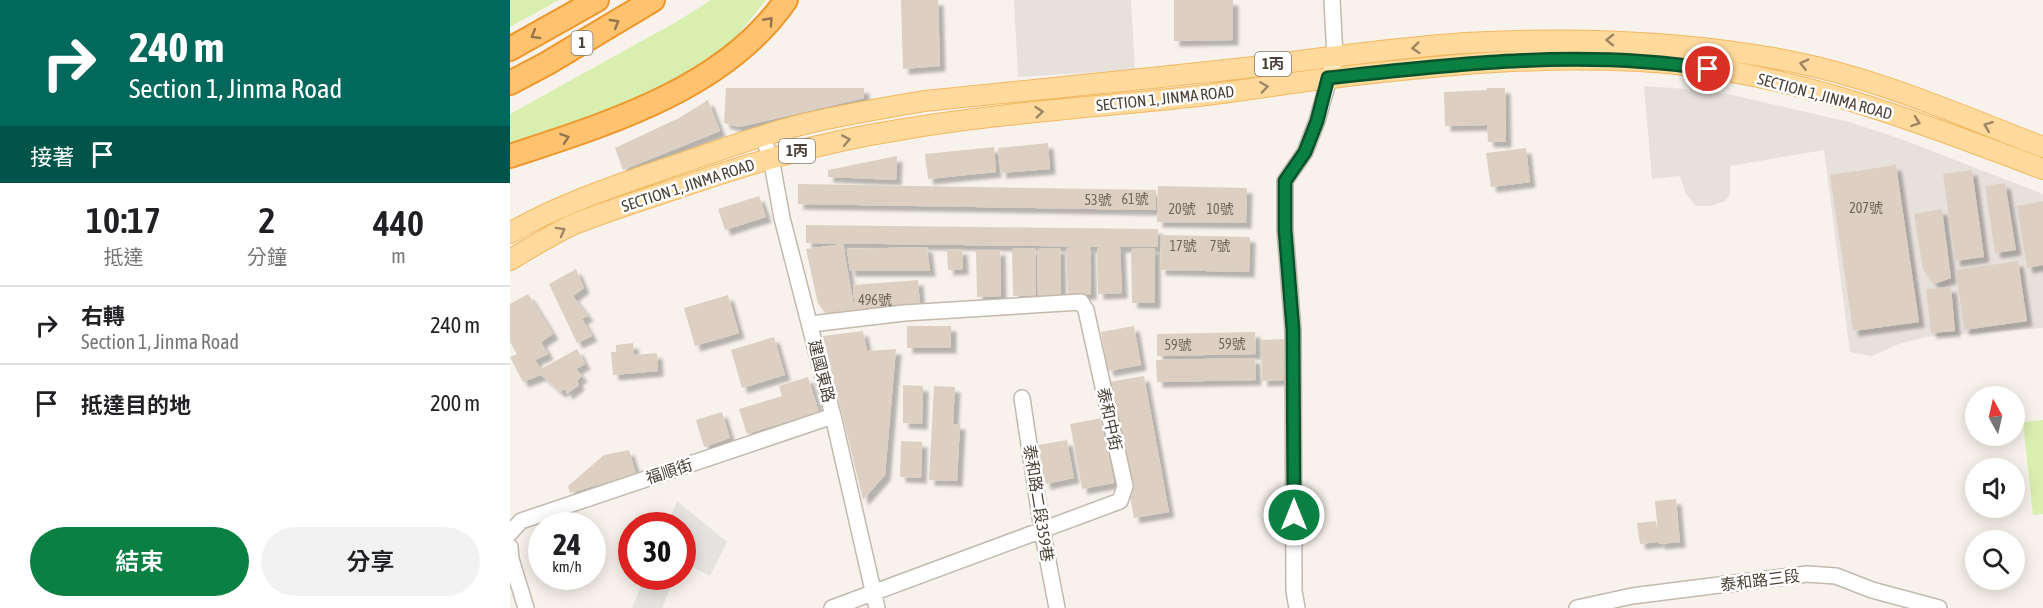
<!DOCTYPE html>
<html lang="zh-TW">
<head>
<meta charset="utf-8">
<style>
	body { margin:0; font-family:"Asap Condensed","Noto Sans TC",sans-serif; background:#f2f2f2; color:#202124; height:100vh; display:flex; flex-direction:column; font-size:22px; white-space:nowrap }
	* { box-sizing:border-box; margin:0 }
	p { font-size:20px; color:#757577 }
	.icon { flex:none; width:33px; height:33px; fill:none; stroke:currentColor; stroke-width:2; stroke-linecap:round; stroke-linejoin:round }
	.map { position:relative; flex:1; overflow:hidden }
	.panel { display:flex; flex-direction:column; background:#fff; width:510px }
	.panel>* { flex:none }
	.top-card { background:#00695c; color:#fff; overflow:hidden }
	.needle { width:39px; rotate:352deg }
	.tools { position:absolute; left:1455px; top:386px; display:grid; gap:12px }
	.tools a { display:grid; place-items:center; width:60px; height:60px; border-radius:50%; background:#fff; box-shadow:0 3px 15px #0003; font-size:30px }
	.speed { position:absolute; left:18px; top:512px; display:flex; gap:12px; font-size:30px; font-weight:700; text-align:center }
	.speed>* { display:grid; place-content:center; width:78px; height:78px; border-radius:50%; background:#fff; box-shadow:0 3px 15px #0003; line-height:1 }
	.speed small { font-size:15px; font-weight:400 }
	.speed .limit { border:9px solid #d22; background:#fff; color:#111 }
	.pin { position:absolute; display:grid; place-items:center; width:51px; height:51px; color:#fff; margin:-26px; border:3px solid #fff; border-radius:50%; box-shadow:0 2px 6px #0007 }
	.me { position:absolute; width:66px; margin:-33px; rotate:0deg; stroke-linejoin:round; filter:drop-shadow(0 0 4px #0008) }
	.turn { display:flex; align-items:center; gap:21px; height:126px; padding:0 30px; font-size:27px }
	.turn .icon { width:78px; height:78px; stroke-width:2.5 }
	.turn b { display:block; font-size:42px; line-height:51px }
	.then { display:flex; align-items:center; height:57px; padding:0 30px; background:#0003; gap:12px; font-size:22px }
	.eta { display:flex; justify-content:space-evenly; align-items:center; height:102px; text-align:center }
	.eta b { font-size:36px; font-weight:600; line-height:42px }
	.button { display:flex; gap:12px; margin-top:auto; padding:12px 30px }
	.button a { flex:1; height:69px; border-radius:36px; background:#0b8043; color:#fff; font-size:24px; font-weight:600; line-height:69px; text-align:center }
	.button a+a { background:#f2f2f2; color:#202124 }
	ul { padding:0; list-style:none }
	li { display:flex; align-items:center; gap:18px; height:78px; padding:0 30px; border-top:2px solid #e0e0e0 }
	li div { flex:1 }
	li b { display:block; font-size:22px }
	li em { font-style:normal }
	main { display:flex; flex:1; min-height:0 }
	.map>svg:first-child { display:block }
</style>
</head>
<body>
<main>
<section class="panel">
<div class="top-card">
<div class="turn"><svg class="icon" aria-label="right" viewBox="0 0 24 24"><path d="M7 20v-9h11M14 6l5 5-5 5"/></svg><div><b>240 m</b>Section 1, Jinma Road</div></div>
<div class="then">接著<svg class="icon" aria-label="arrive" viewBox="0 0 24 24"><path d="M6 21V4h12l-3 4 3 4H6"/></svg></div>
</div>
<div class="eta">
<div><b>10:17</b><p>抵達</p></div>
<div><b>2</b><p>分鐘</p></div>
<div><b>440</b><p>m</p></div>
</div>
<ul>
<li><svg class="icon" aria-label="right" viewBox="0 0 24 24"><path d="M7 20v-9h11M14 6l5 5-5 5"/></svg><div><b>右轉</b><p>Section 1, Jinma Road</p></div><em>240 m</em></li>
<li><svg class="icon" aria-label="arrive" viewBox="0 0 24 24"><path d="M6 21V4h12l-3 4 3 4H6"/></svg><div><b>抵達目的地</b></div><em>200 m</em></li>
</ul>
<div class="button"><a>結束</a><a>分享</a></div>
</section>
<div class="map">
<svg width="1533" height="608" viewBox="0 0 1533 608">
	<defs>
		<filter id="shadow"><feDropShadow dx="5.5" dy="5.5" stdDeviation="1.5" flood-color="#0004"/></filter>
	</defs>
	<rect width="100%" height="100%" fill="#f7f2eb"/>
	<path fill="#e7e1dc" d="M504 0H621L625 70 508 77Z
		M1134 86 1176 89 1218 94 1339 122 1391 139 1533 194V328L1416 337 1389 344 1362 356 1340 352 1314 150 1220 166V194L1215 201 1201 206H1186L1176 194 1170 176 1142 179Z"/>
	<path fill="#d8efb0" d="M0 0H49L0 27Z
		M201 0H256L210 57 133 102 0 152V114L168 21Z
		M1533 420V514L1523 515 1513 422Z"/>
	<path fill="#e5e3e0" d="M167 501 217 542 200 576 173 562 172 525H157Z
		M135 576H166L152 608H122Z"/>
	<path fill="#ddd0c2" filter="url(#shadow)" d="M391 0H428L430 66 393 69Z
		M664 0H723V40L664 41Z
		M216 88H354V98L229 127 214 123Z
		M977 88H995L996 142H978L977 125 935 126 934 92 977 90Z
		M198 100 210 131 113 170 105 148 169 118Z
		M538 143 540 169 491 173 488 148Z
		M484 147 486 172 418 179 415 154Z
		M1016 148 1020 182 981 187 976 153Z
		M387 156 386 180 318 177V170Z
		M1386 165 1409 322 1343 331 1320 175Z
		M1462 170 1474 257 1445 261 1433 174Z
		M1495 183 1506 250 1485 253 1475 186Z
		M288 184 646 190V210L288 204Z
		M648 186 737 188 736 223 647 222Z
		M249 196 256 217 215 230 208 209Z
		M1533 201V265L1517 268 1507 206Z
		M1432 209 1441 278 1424 284 1413 270 1404 214Z
		M296 225 648 229V247H610L612 293 588 294 587 248 598 247 296 243Z
		M651 235 740 237 739 272 650 270Z
		M333 244 345 312 316 313 308 304 296 249Z
		M417 247 420 271H340L337 249Z
		M580 247 581 294 558 295 556 248Z
		M525 248 526 295 503 296 502 249Z
		M550 248 551 295 528 296 527 249Z
		M645 248V303H622L621 249Z
		M452 249 453 269 438 270 437 250Z
		M466 250H490L491 296 467 297Z
		M1508 261 1517 321 1454 330 1446 270Z
		M66 269 74 288 63 296 78 316 72 319 82 336 67 343 39 284Z
		M408 280 410 307 345 312 343 285Z
		M1441 287 1445 331 1421 333 1416 289Z
		M18 294 43 334 31 342 38 354 25 360 31 369 67 349 75 364 66 369 72 376 67 380 69 385 57 394 55 389 50 392 31 375 13 382 0 357 7 354 0 342V304Z
		M218 295 229 333 185 346 174 308Z
		M397 326H441V348H397Z
		M624 326 631 365 598 371 591 332Z
		M353 331 357 351 386 349 375 475 353 500 313 336Z
		M745 332 746 354 647 356V334Z
		M264 337 275 375 232 388 221 350Z
		M774 339 775 380 752 381 751 340Z
		M123 343 124 355 147 353 148 371 103 375 101 352H106V345Z
		M745 358 746 380 647 382 646 360Z
		M634 376 659 512 624 518 599 382Z
		M298 377 309 412 237 434 229 409 272 396 269 386Z
		M393 385 413 386 412 424 393 423Z
		M424 386 445 387 443 424H450L447 481 419 480Z
		M212 412 220 438 194 447 186 420Z
		M592 418 604 483 572 489 560 424Z
		M557 440 564 478 535 484 528 445Z
		M391 441 412 442 411 478 390 477Z
		M119 450 126 474 60 493 58 486 94 455Z
		M1166 499 1170 542 1149 544 1145 501Z
		M1146 521 1148 542 1130 544 1127 523Z"/>
	<g fill="none" stroke-linecap="round" stroke-linejoin="round">
		<g stroke="#c4b9ac" stroke-width="18">
			<path id="minor" d="M252 136 261 158 272 218 323 416 367 608
				M301 324 394 313 571 302 576 310 615 486 610 501 322 608
				M512 398 532 530 547 608
				M0 533 11 521 323 416
				M0 547 1 559 16 608
				M787 608 784 591 783 330 775 230V181L795 152 807 121 825 57 822 0
				M1067 608 1122 596 1297 574 1326 576 1362 590 1429 608"/>
		</g>
		<g stroke="#f1b85f" stroke-width="22">
			<path id="major" d="M0 233C50 204 97 189 151 170 197 155 243 137 290 125 331 115 374 108 415 101 521 90 628 80 734 68 807 59 881 48 955 43 1064 37 1172 40 1279 61 1367 78 1450 115 1533 147
				M0 260C20 248 41 235 62 225 94 212 127 202 159 191 234 165 310 142 389 130 488 113 588 107 688 96 732 91 777 83 821 78 938 64 1058 52 1177 65 1301 80 1417 125 1533 169"/>
		</g>
		<g stroke="#ef972d" stroke-width="26">
			<path id="highway" d="M0 49 87 0
				M0 83 36 64 143 0
				M0 156C97 124 215 89 276 0"/>
		</g>
		<use href="#minor" stroke="#fff" stroke-width="15"/>
		<use href="#major" stroke="#ffda9c" stroke-width="20"/>
		<use href="#highway" stroke="#ffc26e" stroke-width="22"/>
	</g>
	<defs><path id="oneway-chevron" d="M-2-3.5L2.5 0L-2 3.5" fill="none" stroke-width="1.6" stroke-linecap="round" stroke-linejoin="round" transform="scale(1.5)"/></defs>
	<g stroke="#94754d">
		<use href="#oneway-chevron" transform="translate(259 21) rotate(-48)"/>
		<use href="#oneway-chevron" transform="translate(105 23) rotate(-31)"/>
		<use href="#oneway-chevron" transform="translate(25 35) rotate(150)"/>
		<use href="#oneway-chevron" transform="translate(55 138) rotate(-19)"/>
	</g>
	<g stroke="#9d8664">
		<use href="#oneway-chevron" transform="translate(1100 40) rotate(-179)"/>
		<use href="#oneway-chevron" transform="translate(906 48) rotate(174)"/>
		<use href="#oneway-chevron" transform="translate(1294 64) rotate(-167)"/>
		<use href="#oneway-chevron" transform="translate(754 87) rotate(-8)"/>
		<use href="#oneway-chevron" transform="translate(529 112) rotate(-6)"/>
		<use href="#oneway-chevron" transform="translate(1406 122) rotate(19)"/>
		<use href="#oneway-chevron" transform="translate(1478 126) rotate(-159)"/>
		<use href="#oneway-chevron" transform="translate(336 140) rotate(-11)"/>
		<use href="#oneway-chevron" transform="translate(51 231) rotate(-29)"/>
	</g>
	<g fill="none" stroke-linecap="round" stroke-linejoin="round">
		<g stroke="#07532c" stroke-width="15">
			<path id="route" d="M784 515 783 330 775 230V181L795 152 807 121 818 78C944 64 1072 49 1198 69"/>
		</g>
		<use href="#route" stroke="#0b8043" stroke-width="10"/>
	</g>
	<g text-anchor="middle" stroke-width="5" stroke-linejoin="round" paint-order="stroke">
		<g font-size="14" fill="#71665a">
			<text x="625" y="204">61號</text>
			<text x="588" y="205">53號</text>
			<text x="1356" y="213">207號</text>
			<text x="672" y="214">20號</text>
			<text x="710" y="214">10號</text>
			<text x="673" y="251">17號</text>
			<text x="710" y="251">7號</text>
			<text x="365" y="305">496號</text>
			<text x="722" y="349">59號</text>
			<text x="668" y="350">59號</text>
		</g>
		<g fill="#fff" stroke="#827b73" stroke-width="1.5">
			<rect x="61.5" y="31" width="21" height="24" rx="4.5"/>
			<rect x="745" y="52" width="36" height="24" rx="4.5"/>
			<rect x="269" y="139" width="36" height="24" rx="4.5"/>
		</g>
		<g font-size="15" font-weight="bold" fill="#4d4237">
			<text x="72" y="48">1</text>
			<text x="763" y="69">1丙</text>
			<text x="287" y="156">1丙</text>
		</g>
		<g font-size="16" fill="#4d4237" stroke="#fff">
			<text transform="translate(1315 96) rotate(15)" y="6">SECTION 1, JINMA ROAD</text>
			<text transform="translate(655 98) rotate(-6)" y="6">SECTION 1, JINMA ROAD</text>
			<text transform="translate(178 185) rotate(-18)" y="6">SECTION 1, JINMA ROAD</text>
			<text transform="translate(312 371) rotate(76)" y="6">建國東路</text>
			<text transform="translate(600 419) rotate(78)" y="6">泰和中街</text>
			<text transform="translate(159 471) rotate(-18)" y="6">福順街</text>
			<text transform="translate(529 503) rotate(81)" y="6">泰和路二段359巷</text>
			<text transform="translate(1250 580) rotate(-7)" y="6">泰和路三段</text>
		</g>
	</g>
</svg>
<div class="tools">
<a><svg class="needle" viewBox="-14 -14 28 28"><path d="M0-13l5 13h-10z" fill="#e53935"/><path d="M0 13l5-13h-10z" fill="#757577"/></svg></a>
<a><svg class="icon" aria-label="sound" viewBox="0 0 24 24"><path d="M4 9h4l5-4v14l-5-4H4zM17 9q2 3 0 6"/></svg></a>
<a><svg class="icon" aria-label="search" viewBox="0 0 24 24"><circle cx="10" cy="10" r="6"/><path d="M15 15l6 6"/></svg></a>
</div>
<div class="speed"><div>24<small>km/h</small></div><div class="limit">30</div></div>
<div class="pin" style="left:1198px;top:69px;background:#d93025"><svg class="icon" aria-label="arrive" viewBox="0 0 24 24"><path d="M6 21V4h12l-3 4 3 4H6"/></svg></div>
<svg class="me" style="left:784px;top:515px" viewBox="-20 -20 40 40"><circle r="17" fill="#0b8043" stroke="#fff" stroke-width="3"/><path d="M0-11L8 9 0 5-8 9z" fill="#fff"/></svg>
</div>
</main>
</body>
</html>
